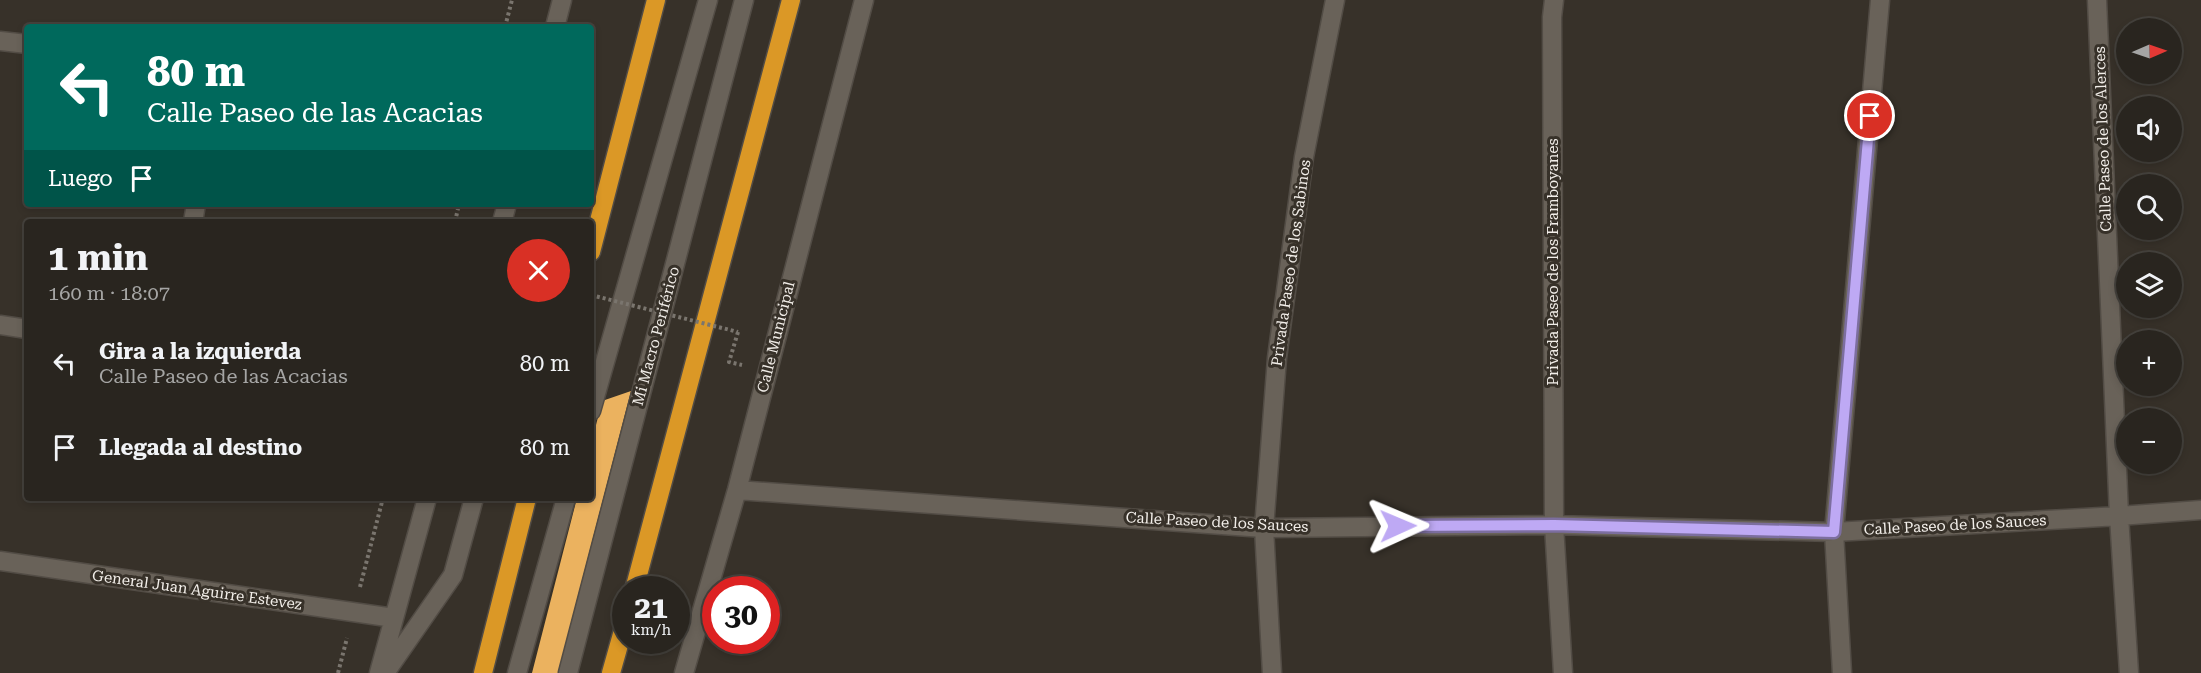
<!DOCTYPE html>
<html lang="es">
<head>
<meta charset="utf-8">
<style>
	body { margin:0; font-family:"Roboto Serif",serif; background:#35312c; color:#f1f3f6; height:100vh; display:flex; flex-direction:column; font-size:22px; white-space:nowrap }
	* { box-sizing:border-box; margin:0 }
	p { font-size:20px; color:#a5a5a4 }
	.icon { flex:none; width:33px; height:33px; fill:none; stroke:currentColor; stroke-width:2; stroke-linecap:round; stroke-linejoin:round }
	.map { position:relative; flex:1; overflow:hidden }
	.panel { position:absolute; left:24px; top:219px; width:570px; height:282px; display:flex; flex-direction:column; background:#29251f; border-radius:6px; box-shadow:0 3px 9px #0003,0 0 0 2px #45423d }
	.panel>* { flex:none }
	.guide { position:absolute; left:24px; top:24px; width:570px; height:183px; border-radius:6px; box-shadow:0 3px 9px #0003,0 0 0 2px #45423d; background:#00695c; color:#fff; overflow:hidden }
	.needle { width:39px; rotate:88deg }
	.controls { position:absolute; left:2116px; top:18px; display:grid; gap:12px }
	.controls a { display:grid; place-items:center; width:66px; height:66px; border-radius:50%; background:#29251f; box-shadow:0 3px 9px #0003,0 0 0 2px #45423d; font-size:30px }
	.speed { position:absolute; left:612px; top:576px; display:flex; gap:12px; font-size:30px; font-weight:700; text-align:center }
	.speed>* { display:grid; place-content:center; width:78px; height:78px; border-radius:50%; background:#29251f; box-shadow:0 3px 9px #0003,0 0 0 2px #45423d; line-height:1 }
	.speed small { font-size:15px; font-weight:400 }
	.speed .limit { border:9px solid #d22; background:#fff; color:#111 }
	.pin { position:absolute; display:grid; place-items:center; width:51px; height:51px; color:#fff; margin:-26px; border:3px solid #fff; border-radius:50%; box-shadow:0 2px 6px #0007 }
	.me { position:absolute; width:66px; margin:-33px; rotate:89deg; stroke-linejoin:round; filter:drop-shadow(0 0 4px #0008) }
	.turn { display:flex; align-items:center; gap:21px; height:126px; padding:0 24px; font-size:27px }
	.turn .icon { width:78px; height:78px; stroke-width:2.5 }
	.turn b { display:block; font-size:42px; line-height:51px }
	.then { display:flex; align-items:center; height:57px; padding:0 24px; background:#0003; gap:12px; font-size:22px }
	.round { display:grid; place-items:center; flex:none; width:63px; height:63px; border-radius:32px; background:#35312c }
	.overview { display:flex; align-items:center; justify-content:space-between; height:102px; padding:0 24px }
	h1 { font-size:36px; font-weight:700; line-height:45px }
	ul { padding:0; list-style:none }
	li { display:flex; align-items:center; gap:18px; height:84px; padding:0 24px }
	li div { flex:1 }
	li b { display:block; font-size:22px }
	li em { font-style:normal }
	.map>svg:first-child { display:block }
</style>
</head>
<body>
<div class="map">
<svg width="2201" height="673" viewBox="0 0 2201 673">
	<rect width="100%" height="100%" fill="#373129"/>
	<path fill="#ebb25f" d="M631 391 558 673H532L577 498H591V445L602 401Z"/>
	<g fill="none" stroke-linecap="round" stroke-linejoin="round">
		<g stroke="#524c45" stroke-width="21">
			<path id="minor" d="M1554 0 1552 17 1554 525 1563 673
				M2097 0 2119 516 2129 673
				M555 27 562 0
				M0 41 27 44
				M193 222 196 204
				M502 222 507 204
				M0 325 27 329
				M591 411 708 0
				M737 490 1264 528 1554 525 1834 532 2119 516 2201 510
				M0 561 394 618
				M379 673 427 498
				M385 673 453 575 474 498
				M517 673 566 498
				M568 673 744 0
				M684 673 737 490 864 0
				M1272 673 1264 528 1277 358 1304 157 1335 0
				M1842 673 1834 532 1880 0"/>
		</g>
		<g stroke="#524c45" stroke-width="21">
			<path id="highway" d="M591 252 656 0
				M634 590 791 0
				M483 673 527 498
				M611 673 626 620"/>
		</g>
		<path stroke="#7a756e" stroke-width="4" stroke-dasharray="3 3" stroke-linecap="butt" d="M505 27 512 0
			M455 222 459 204
			M738 332 729 362 742 365
			M360 587 383 498
			M338 673 347 638"/>
		<use href="#minor" stroke="#696259" stroke-width="18"/>
		<use href="#highway" stroke="#db9826" stroke-width="18"/>
		<path stroke="#7a756e" stroke-width="4" stroke-dasharray="3 3" stroke-linecap="butt" d="M591 295 738 332"/>
	</g>
	<g fill="none" stroke-linecap="round" stroke-linejoin="round">
		<g stroke="#7c6e9f" stroke-width="15">
			<path id="route" d="M1398 526 1554 525 1834 532 1870 116"/>
		</g>
		<use href="#route" stroke="#bea9f4" stroke-width="10"/>
	</g>
	<g text-anchor="middle" stroke-width="6" stroke-linejoin="round" paint-order="stroke">
		<g font-size="15" fill="#f2eee9" stroke="#373129">
			<text transform="translate(2103 139) rotate(-92)" y="5">Calle Paseo de los Alerces</text>
			<text transform="translate(1553 262) rotate(-90)" y="5">Privada Paseo de los Framboyanes</text>
			<text transform="translate(1291 263) rotate(-82)" y="5">Privada Paseo de los Sabinos</text>
			<text transform="translate(656 336) rotate(-75)" y="5">Mi Macro Periférico</text>
			<text transform="translate(776 337) rotate(-76)" y="5">Calle Municipal</text>
			<text transform="translate(1217 522) rotate(3)" y="5">Calle Paseo de los Sauces</text>
			<text transform="translate(1955 525) rotate(-3)" y="5">Calle Paseo de los Sauces</text>
			<text transform="translate(197 590) rotate(8)" y="5">General Juan Aguirre Estevez</text>
		</g>
	</g>
</svg>
<div class="controls">
<a><svg class="needle" viewBox="-14 -14 28 28"><path d="M0-13l5 13h-10z" fill="#e53935"/><path d="M0 13l5-13h-10z" fill="#a5a5a4"/></svg></a>
<a><svg class="icon" aria-label="sound" viewBox="0 0 24 24"><path d="M4 9h4l5-4v14l-5-4H4zM17 9q2 3 0 6"/></svg></a>
<a><svg class="icon" aria-label="search" viewBox="0 0 24 24"><circle cx="10" cy="10" r="6"/><path d="M15 15l6 6"/></svg></a>
<a><svg class="icon" aria-label="layers" viewBox="0 0 24 24"><path d="M12 4l9 5-9 5-9-5zM3 14l9 5 9-5"/></svg></a>
<a>+</a>
<a>−</a>
</div>
<div class="speed"><div>21<small>km/h</small></div><div class="limit">30</div></div>
<div class="pin" style="left:1870px;top:116px;background:#d93025"><svg class="icon" aria-label="arrive" viewBox="0 0 24 24"><path d="M6 21V4h12l-3 4 3 4H6"/></svg></div>
<svg class="me" style="left:1398px;top:526px" viewBox="-20 -20 40 40"><path d="M0-17L14 15 0 8-14 15z" fill="#bea9f4" stroke="#fff" stroke-width="4"/></svg>
<div class="guide">
<div class="turn"><svg class="icon" aria-label="left" viewBox="0 0 24 24"><path d="M17 20v-9H6M10 6l-5 5 5 5"/></svg><div><b>80 m</b>Calle Paseo de las Acacias</div></div>
<div class="then">Luego<svg class="icon" aria-label="arrive" viewBox="0 0 24 24"><path d="M6 21V4h12l-3 4 3 4H6"/></svg></div>
</div>
<section class="panel">
<div class="overview"><div><h1>1 min</h1><p>160 m · 18:07</p></div><a class="round" style="background:#d93025;color:#fff"><svg class="icon" aria-label="close" viewBox="0 0 24 24"><path d="M6 6l12 12M18 6L6 18"/></svg></a></div>
<ul>
<li><svg class="icon" aria-label="left" viewBox="0 0 24 24"><path d="M17 20v-9H6M10 6l-5 5 5 5"/></svg><div><b>Gira a la izquierda</b><p>Calle Paseo de las Acacias</p></div><em>80 m</em></li>
<li><svg class="icon" aria-label="arrive" viewBox="0 0 24 24"><path d="M6 21V4h12l-3 4 3 4H6"/></svg><div><b>Llegada al destino</b></div><em>80 m</em></li>
</ul>
</section>
</div>
</body>
</html>
